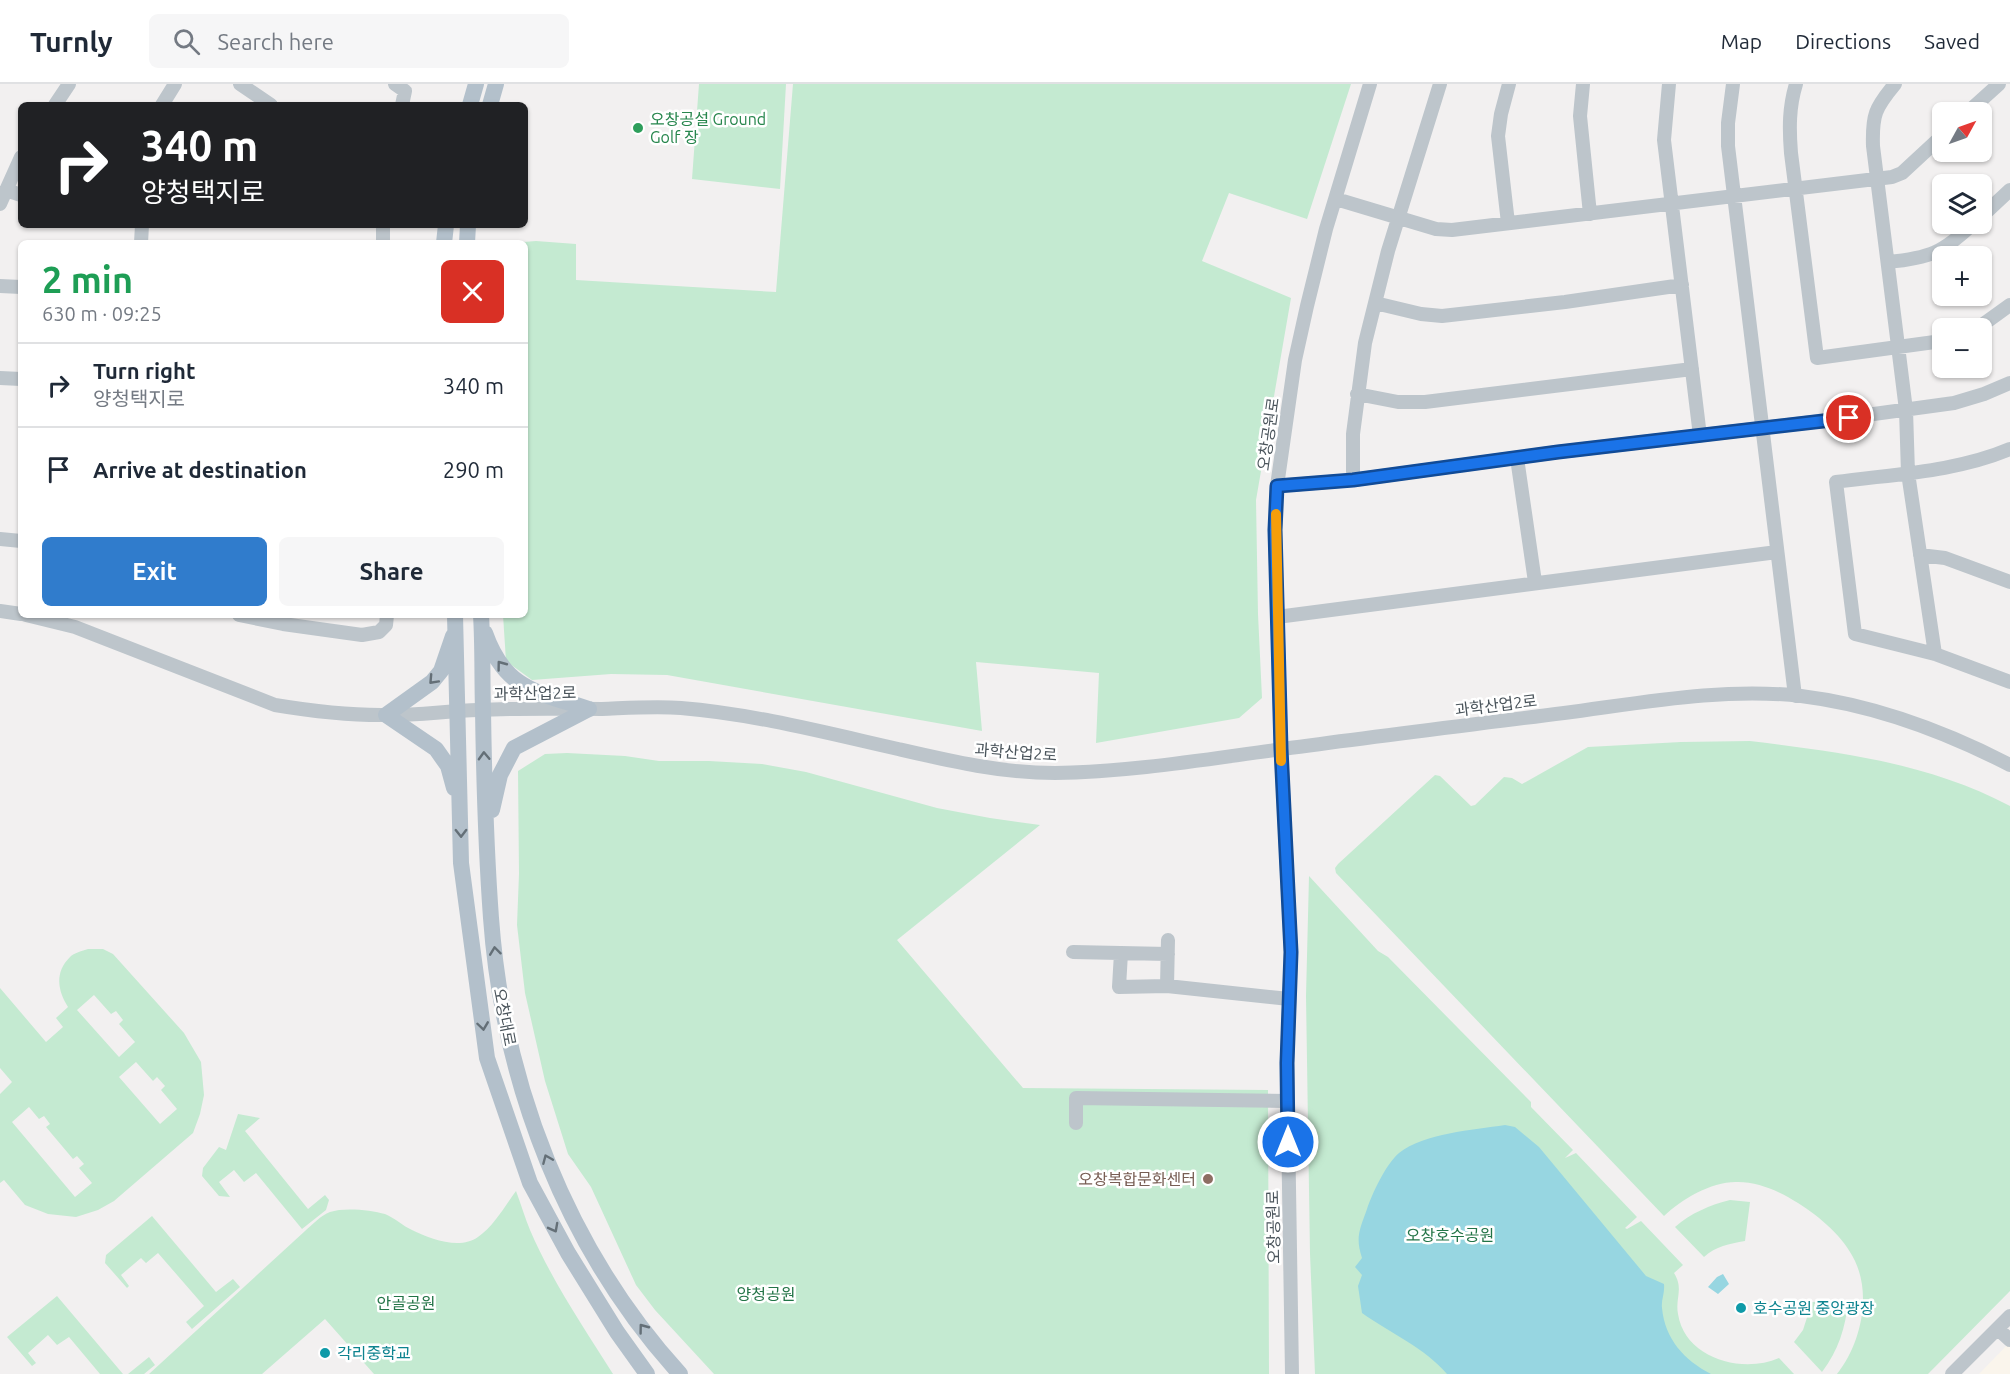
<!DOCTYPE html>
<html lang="en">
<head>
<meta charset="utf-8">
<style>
	body { margin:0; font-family:Ubuntu,"Noto Sans KR",sans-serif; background:#f6f6f7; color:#1f2937; height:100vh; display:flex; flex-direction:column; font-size:22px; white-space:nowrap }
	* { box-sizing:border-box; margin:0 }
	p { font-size:20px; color:#747a83 }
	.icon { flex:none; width:33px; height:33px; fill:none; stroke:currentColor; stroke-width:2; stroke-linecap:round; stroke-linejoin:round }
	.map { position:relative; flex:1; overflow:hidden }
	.panel { position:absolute; left:18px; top:156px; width:510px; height:378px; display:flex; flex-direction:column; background:#fff; border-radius:9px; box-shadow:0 2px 4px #0004 }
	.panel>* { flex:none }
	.banner { position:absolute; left:18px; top:18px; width:510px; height:126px; border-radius:9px; box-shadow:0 2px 4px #0004; background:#202124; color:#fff; overflow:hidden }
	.needle { width:39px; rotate:50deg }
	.tools { position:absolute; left:1932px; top:18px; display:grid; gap:12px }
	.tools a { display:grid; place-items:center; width:60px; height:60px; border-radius:9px; background:#fff; box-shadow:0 2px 4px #0004; font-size:30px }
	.pin { position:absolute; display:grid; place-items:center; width:51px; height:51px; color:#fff; margin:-26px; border:3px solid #fff; border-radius:50%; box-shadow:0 2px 6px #0007 }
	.me { position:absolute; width:66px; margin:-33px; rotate:0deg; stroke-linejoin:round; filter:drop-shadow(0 0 4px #0008) }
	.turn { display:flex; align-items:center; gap:21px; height:126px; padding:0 24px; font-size:27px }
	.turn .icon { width:78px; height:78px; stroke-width:2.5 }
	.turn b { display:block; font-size:42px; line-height:51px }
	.round { display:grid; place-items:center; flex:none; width:63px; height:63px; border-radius:9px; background:#f6f6f7 }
	.head { display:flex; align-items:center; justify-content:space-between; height:102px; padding:0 24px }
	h1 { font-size:36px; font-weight:700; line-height:45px; color:#1e9e55 }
	.action { display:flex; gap:12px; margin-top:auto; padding:12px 24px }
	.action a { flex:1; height:69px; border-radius:9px; background:#307ccc; color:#fff; font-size:24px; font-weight:700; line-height:69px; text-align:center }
	.action a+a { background:#f6f6f7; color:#1f2937 }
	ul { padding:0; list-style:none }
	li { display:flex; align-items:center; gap:18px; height:84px; padding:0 24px; border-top:2px solid #e0e1e3 }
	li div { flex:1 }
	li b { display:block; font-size:22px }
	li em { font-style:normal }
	header { display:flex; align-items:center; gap:36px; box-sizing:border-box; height:84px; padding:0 30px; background:#fff; border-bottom:2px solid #e0e1e3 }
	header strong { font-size:28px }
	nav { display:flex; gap:33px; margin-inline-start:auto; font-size:21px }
	.search { width:420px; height:54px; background:#f6f6f7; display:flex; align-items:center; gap:15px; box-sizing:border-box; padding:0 21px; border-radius:9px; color:#747a83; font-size:22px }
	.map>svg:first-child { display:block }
</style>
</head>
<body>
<header>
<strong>Turnly</strong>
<div class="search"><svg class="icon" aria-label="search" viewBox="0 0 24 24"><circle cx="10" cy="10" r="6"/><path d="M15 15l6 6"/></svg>Search here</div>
<nav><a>Map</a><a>Directions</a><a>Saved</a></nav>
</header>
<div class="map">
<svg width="2010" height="1290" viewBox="0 0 2010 1290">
	<rect width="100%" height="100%" fill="#f2f0f0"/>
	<path fill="#faf5ec" d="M2010 1258V1290H1979Z"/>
	<path fill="#c4ead1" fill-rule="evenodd" d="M699 0H786L780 105 692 95Z
		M793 0H1351L1307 135 1229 109 1202 177 1291 214 1256 416 1258 530 1262 614 1239 634 1096 659 1099 589 976 578 982 647 667 591 611 590 532 596 506 577 503 531H525V159H511L536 157 576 160V196L776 208Z
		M1750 657C1840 668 1929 679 2010 722V1207L1928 1290H1837C1860 1261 1872 1213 1855 1177 1844 1153 1820 1133 1798 1119 1781 1108 1759 1098 1738 1098 1712 1097 1682 1115 1664 1132L1336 789 1335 784 1338 780 1435 691 1440 692 1471 722 1475 721 1504 693 1512 694 1522 700 1588 663 1681 658Z
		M567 669 625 672 659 677H709L762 680 806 688 937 724 990 734 1040 741 897 856 1023 1004 1268 1006 1269 1290H714L655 1226 636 1201 591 1103 568 1070 545 997 525 909 517 841 519 790 518 687 545 670Z
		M1309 792 1378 867 1388 873 1531 1018V1023L1573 1066 1565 1074 1576 1069 1637 1133 1625 1144 1627 1145 1641 1137 1683 1181 1674 1189C1684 1205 1675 1214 1678 1230 1685 1275 1743 1290 1779 1274L1794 1290H1315L1310 1170 1306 912Z
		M88 865H103L113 870 184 949 201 978 204 1011 200 1030 193 1049 114 1117 98 1126 76 1133 48 1130 25 1121 4 1096 0 1099V1010L12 998 0 984V904L46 958 63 943 56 934 68 923C58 907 54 889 70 873 74 869 82 867 88 865ZM94 911 111 930 116 927 123 936 119 940 135 958 119 973 77 926ZM136 978 153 997 157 993 165 1002 161 1006 177 1025 160 1040 119 993ZM29 1023 39 1035 44 1032 50 1040 46 1043 73 1075 77 1072 84 1080 79 1084 92 1099 75 1113 12 1038Z
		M238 1030 260 1034 245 1047 308 1125 325 1111 329 1116 326 1126 302 1145 256 1089 244 1098 234 1086 219 1098 230 1113 219 1112 202 1092 203 1084 219 1063 226 1066Z
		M516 1107C521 1120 525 1134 530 1146 552 1197 584 1244 613 1290H374L325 1235 262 1290H149L305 1147C312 1141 321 1131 330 1128 344 1123 371 1126 385 1130 395 1134 403 1142 412 1146 430 1155 460 1166 478 1153 494 1142 505 1122 516 1107Z
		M1730 1116 1750 1118 1745 1157C1729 1160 1716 1162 1704 1173L1675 1143C1691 1129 1710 1121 1730 1116Z
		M152 1132 216 1208 233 1195 240 1203 192 1245 186 1238 204 1222 158 1169 146 1179 141 1174 121 1191 129 1202 127 1204 105 1179 106 1171Z
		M57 1212 123 1290H100L69 1253 57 1261 48 1251 28 1269 36 1279 32 1282 7 1253Z
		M1848 1217C1846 1243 1838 1267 1822 1288L1794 1258 1803 1246 1812 1218Z
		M149 1273 155 1281 144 1290H128Z"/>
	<path fill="#97d6e1" d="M1505 1041 1515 1043 1539 1063 1646 1192 1664 1200C1665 1209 1661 1216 1662 1224 1665 1255 1684 1276 1711 1290H1447C1425 1264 1390 1249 1362 1229L1358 1202 1362 1191 1355 1183 1362 1174C1355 1153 1360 1145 1367 1125 1372 1110 1386 1080 1399 1069 1424 1049 1473 1046 1505 1041Z
		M1723 1190 1729 1200 1718 1210 1708 1203 1717 1193Z"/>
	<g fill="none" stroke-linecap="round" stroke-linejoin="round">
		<path stroke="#bdc5cb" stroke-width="14" d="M240 0 271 21
			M395 0 405 7 402 21
			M1583 0 1580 32 1590 130
			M1669 0 1664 56 1700 352
			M1733 0 1728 39V62L1795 612
			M1796 0C1789 23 1789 44 1791 69L1817 274 1942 257
			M1895 0C1875 24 1872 31 1873 62L1906 326 1908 389 1935 570
			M55 21 69 0
			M162 21 175 0
			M1968 28 1999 0
			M6 106 21 111
			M1336 115 1436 145 1452 146 1892 93 1902 89 1942 52
			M0 120 21 73
			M1982 132 2010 106
			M1508 139 1498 52 1501 30 1509 0
			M141 159 142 141
			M383 159V141
			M1888 178C1930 174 1942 169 1973 140
			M0 202 21 203
			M1375 219 1421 230 1442 232 1565 218 1682 201
			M1978 244 2010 221
			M0 294 21 295
			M1357 310 1398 318H1425L1692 285
			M2010 365C1956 388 1894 390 1836 398L1855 550 1935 570 2010 598
			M1517 374 1535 498
			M1353 396V350L1365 259 1388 167 1440 0
			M1277 402 1353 396 1558 368 1830 336 1954 319 1984 310 2010 299
			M0 455 21 457
			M1920 471 1945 474 2010 498
			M0 527 21 530
			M26 531 75 543 275 621C311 627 345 631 381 631 413 632 446 627 478 626 519 624 560 625 602 625 628 624 655 622 681 624 754 630 827 649 898 665 950 677 1001 689 1055 689 1132 688 1207 675 1283 665 1377 652 1470 641 1564 629 1641 619 1723 603 1801 612 1875 621 1944 647 2010 681
			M239 531 283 540 362 551 379 548 386 541 387 531
			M1277 533 1777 468
			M1168 856 1167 902 1289 915
			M1073 868 1168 870
			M1121 869 1119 903 1167 902
			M1076 1039V1014L1288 1017
			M1998 1245 2010 1256
			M1292 1290 1287 979 1291 869 1281 665 1275 446 1277 402 1295 276 1307 222 1326 145 1370 0
			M1952 1290 2010 1232"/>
		<path stroke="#b3c0cb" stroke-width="16" d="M470 21 476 0
			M490 21 496 0
			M444 159 446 141
			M467 159 468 141
			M455 531 461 779 487 974 530 1099 568 1169 617 1248 647 1290
			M481 531C483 563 482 594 483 626 484 695 486 765 491 834 503 1000 567 1166 680 1290
			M485 549C505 606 537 608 589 625
			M453 552 441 587 432 598 386 631 436 665 448 682 454 704
			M492 726 500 691 514 664 589 625"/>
	</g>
	<defs><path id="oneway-chevron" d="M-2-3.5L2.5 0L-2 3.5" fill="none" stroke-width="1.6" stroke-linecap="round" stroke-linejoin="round" transform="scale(1.5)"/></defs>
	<g stroke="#646f77">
		<use href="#oneway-chevron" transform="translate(501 581) rotate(-127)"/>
		<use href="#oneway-chevron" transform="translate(433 596) rotate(133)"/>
		<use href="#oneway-chevron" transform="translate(484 672) rotate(-92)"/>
		<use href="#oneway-chevron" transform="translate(461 749) rotate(89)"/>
		<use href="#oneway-chevron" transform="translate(495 867) rotate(-97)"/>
		<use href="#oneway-chevron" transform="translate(483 942) rotate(82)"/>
		<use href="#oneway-chevron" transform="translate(547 1075) rotate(-113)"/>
		<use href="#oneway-chevron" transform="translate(554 1144) rotate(62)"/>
		<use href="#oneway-chevron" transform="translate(643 1244) rotate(-127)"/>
	</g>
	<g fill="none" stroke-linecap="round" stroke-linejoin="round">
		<g stroke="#114b97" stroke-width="15">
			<path id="route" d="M1288 1058 1287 979 1291 868 1281 665 1275 446 1277 402 1353 396 1558 368 1849 334"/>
		</g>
		<use href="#route" stroke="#1a73e8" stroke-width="10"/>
		<path stroke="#f59e0b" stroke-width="10" d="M1276 430 1281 677"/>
	</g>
	<circle fill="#2e9e5b" stroke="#fff" stroke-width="2" cx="638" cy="44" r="6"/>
	<circle fill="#8d6e63" stroke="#fff" stroke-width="2" cx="1208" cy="1095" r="6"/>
	<g fill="#0f9aa8" stroke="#fff" stroke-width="2">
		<circle cx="1741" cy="1224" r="6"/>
		<circle cx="325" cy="1269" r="6"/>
	</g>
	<g text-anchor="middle" stroke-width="5" stroke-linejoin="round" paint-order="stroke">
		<g font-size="16" fill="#27864d" stroke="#fff" text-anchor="start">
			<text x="650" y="41">오창공설 Ground<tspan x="650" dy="18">Golf 장</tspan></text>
		</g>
		<g font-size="16" fill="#4a545b" stroke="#fff">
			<text transform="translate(1268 350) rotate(-82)" y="6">오창공원로</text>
			<text transform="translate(535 609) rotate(-1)" y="6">과학산업2로</text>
			<text transform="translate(1496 621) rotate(-7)" y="6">과학산업2로</text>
			<text transform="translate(1016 668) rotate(4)" y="6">과학산업2로</text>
			<text transform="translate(505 933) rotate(79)" y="6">오창대로</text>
			<text transform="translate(1273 1143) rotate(-91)" y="6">오창공원로</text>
		</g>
		<g font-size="16" fill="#785e54" stroke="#fff" text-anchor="end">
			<text x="1196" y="1101">오창복합문화센터</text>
		</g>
		<g font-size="16" fill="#237447" stroke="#fff">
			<text x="1450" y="1157">오창호수공원</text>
			<text x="766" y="1216">양청공원</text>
			<text x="406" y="1225">안골공원</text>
		</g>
		<g font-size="16" fill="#0d838f" stroke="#fff" text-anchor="start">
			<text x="1753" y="1230">호수공원 중앙광장</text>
			<text x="337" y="1275">각리중학교</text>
		</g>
	</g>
</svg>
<div class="tools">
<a><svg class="needle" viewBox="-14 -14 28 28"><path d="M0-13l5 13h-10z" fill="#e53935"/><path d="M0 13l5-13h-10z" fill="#747a83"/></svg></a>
<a><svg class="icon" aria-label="layers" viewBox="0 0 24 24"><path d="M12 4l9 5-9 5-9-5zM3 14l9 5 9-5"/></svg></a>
<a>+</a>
<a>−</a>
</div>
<div class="pin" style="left:1849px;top:334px;background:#d93025"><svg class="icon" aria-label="arrive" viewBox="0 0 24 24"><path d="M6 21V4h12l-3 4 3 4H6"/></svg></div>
<svg class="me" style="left:1288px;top:1058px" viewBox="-20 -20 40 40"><circle r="17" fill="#1a73e8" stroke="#fff" stroke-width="3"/><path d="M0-11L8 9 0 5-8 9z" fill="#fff"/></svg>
<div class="banner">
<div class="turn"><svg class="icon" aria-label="right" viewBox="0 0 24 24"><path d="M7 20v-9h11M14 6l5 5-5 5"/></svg><div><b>340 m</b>양청택지로</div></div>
</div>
<section class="panel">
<div class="head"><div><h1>2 min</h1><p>630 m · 09:25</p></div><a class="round" style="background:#d93025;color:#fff"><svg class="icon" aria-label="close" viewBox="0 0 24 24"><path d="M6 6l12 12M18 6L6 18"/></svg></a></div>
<ul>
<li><svg class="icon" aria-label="right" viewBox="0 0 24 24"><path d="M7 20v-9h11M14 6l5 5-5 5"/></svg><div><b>Turn right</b><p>양청택지로</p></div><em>340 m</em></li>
<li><svg class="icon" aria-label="arrive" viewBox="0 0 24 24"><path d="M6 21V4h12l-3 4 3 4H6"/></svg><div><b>Arrive at destination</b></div><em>290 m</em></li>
</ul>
<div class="action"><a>Exit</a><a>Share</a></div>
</section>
</div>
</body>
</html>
